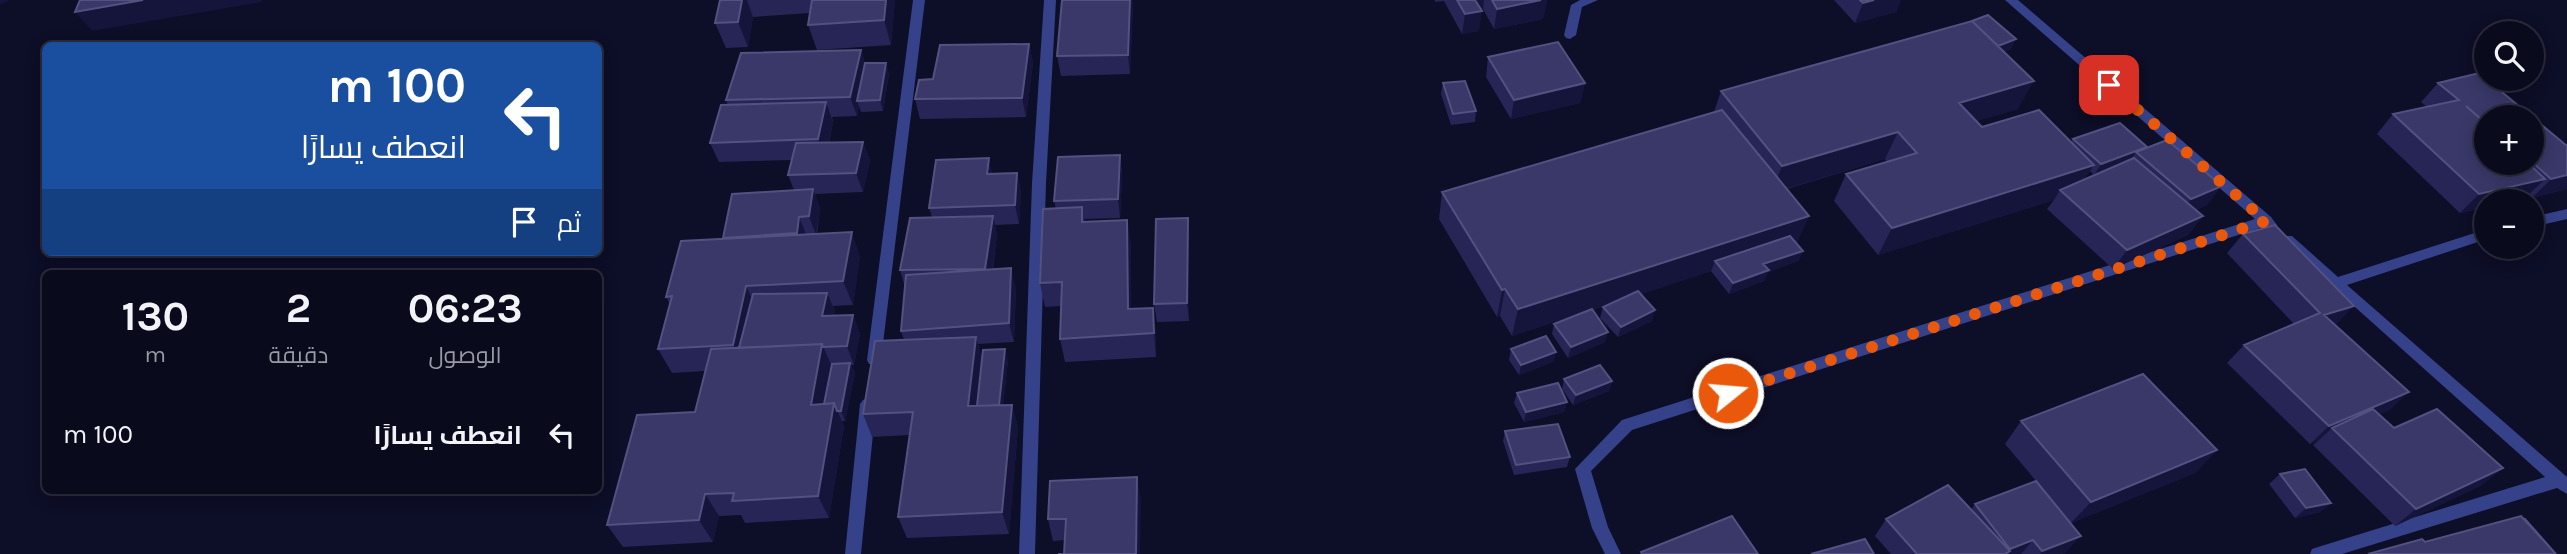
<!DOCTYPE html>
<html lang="ar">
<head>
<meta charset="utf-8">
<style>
	body { margin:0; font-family:Karla,Cairo,sans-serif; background:#18182a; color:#f1f3f6; direction:rtl; height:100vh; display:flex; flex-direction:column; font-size:26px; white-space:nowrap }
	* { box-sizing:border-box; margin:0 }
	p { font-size:23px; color:#999aa4 }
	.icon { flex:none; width:38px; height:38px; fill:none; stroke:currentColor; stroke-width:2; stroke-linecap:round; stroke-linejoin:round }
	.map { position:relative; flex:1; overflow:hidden; direction:ltr }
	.side { position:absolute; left:42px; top:270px; width:560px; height:224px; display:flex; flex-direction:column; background:#0a0a1d; border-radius:10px; box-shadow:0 4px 18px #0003,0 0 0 2px #2a2b3b; direction:rtl }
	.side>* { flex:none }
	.top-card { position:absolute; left:42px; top:42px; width:560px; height:214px; border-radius:10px; box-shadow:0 4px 18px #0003,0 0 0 2px #2a2b3b; direction:rtl; background:#1a4fa0; color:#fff; overflow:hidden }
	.buttons { position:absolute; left:2474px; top:21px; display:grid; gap:14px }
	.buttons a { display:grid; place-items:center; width:70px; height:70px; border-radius:50%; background:#0a0a1d; box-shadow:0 4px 18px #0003,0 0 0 2px #2a2b3b; font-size:35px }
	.pin { position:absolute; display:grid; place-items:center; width:60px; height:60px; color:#fff; margin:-30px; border-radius:14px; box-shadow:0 4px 10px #0006 }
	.me { position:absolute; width:77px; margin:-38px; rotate:73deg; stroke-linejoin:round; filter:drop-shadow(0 0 5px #0008) }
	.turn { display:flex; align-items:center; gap:24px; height:147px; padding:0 21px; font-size:32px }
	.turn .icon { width:91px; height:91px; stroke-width:2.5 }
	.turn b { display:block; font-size:49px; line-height:60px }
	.then { display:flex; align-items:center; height:66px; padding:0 21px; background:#0003; gap:14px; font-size:26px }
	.eta { display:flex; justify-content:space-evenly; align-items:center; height:119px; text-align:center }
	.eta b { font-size:42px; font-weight:700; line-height:49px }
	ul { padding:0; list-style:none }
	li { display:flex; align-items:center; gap:21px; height:91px; padding:0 21px }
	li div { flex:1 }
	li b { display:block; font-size:26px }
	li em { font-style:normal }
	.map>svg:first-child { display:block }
</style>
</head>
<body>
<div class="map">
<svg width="2567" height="554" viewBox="0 0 2567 554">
	<rect width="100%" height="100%" fill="#0d0e27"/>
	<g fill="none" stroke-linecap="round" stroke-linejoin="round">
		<path fill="#354189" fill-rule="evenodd" d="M913 0H925L881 360 879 364H869L867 360Z
			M1044 0H1056L1046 183 1035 554H1019L1032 183Z
			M1580 0H1598L1582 7 1576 35 1570 39 1566 38 1564 35 1571 5Z
			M2005 0H2018L2271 217 2277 225 2275 229 2270 230 2263 227 1632 430 1591 471 1608 527 1621 554H1605L1592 528 1575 469 1622 420 2255 219Z
			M2567 209V219L2532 227V217Z
			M2487 229V239L2347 285 2567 477V494L2557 488 2342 554H2310L2312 549 2318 547 2545 477 2280 240 2282 236H2292L2338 277Z
			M868 398 873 400 876 404 861 554H845L860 404 863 400Z"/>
	</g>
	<path fill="#272556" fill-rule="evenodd" d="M720 0H895L891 45 817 50 808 25 810 13 753 17 748 47 726 48 715 23Z
		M1062 0H1133L1130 74 1061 76 1057 56Z
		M1434 0H1547L1543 19 1494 29 1483 9H1481L1479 31 1462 34 1444 1 1436 2Z
		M1834 0H1901L1896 12 1855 23Z
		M2016 39 2010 50 2004 52 2018 109 1976 121 1982 127 2071 142 2073 139 2120 123 2207 205 2196 210 2203 216 2188 235 2113 269 2047 209 2054 200 1878 255 1834 201 1846 174 1887 162 1885 159 1787 189 1809 216 1796 244 1803 251 1798 261 1768 272 1764 281 1729 294 1711 271 1641 294 1652 321 1618 337 1600 318 1603 307 1608 305 1592 310 1605 342 1568 358 1552 334 1554 324 1582 313 1512 336 1500 316 1497 317 1439 219 1442 192 1714 112 1721 91ZM2090 171 2094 175 2084 179Z
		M1029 44 1033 63 1026 117 920 119 915 99 933 79Z
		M861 50 865 63H886L889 74 883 111 861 112 859 106 857 116 832 117 833 122 829 143 863 142 870 161 863 192 815 194 820 208 817 234 860 256 853 305 833 306 835 311 834 316 853 315 860 334 854 365H851L855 373 845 421H842L844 426 829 518 745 523 741 515 719 516 713 542 623 547 607 525 695 412 706 371 672 373 658 349 670 304 666 297 723 239 794 190 788 175 792 160 719 162 710 143 728 105 726 100Z
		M1488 57 1585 83 1580 103 1511 119 1486 77Z
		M2479 73 2567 146V189L2532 198 2528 195 2525 198 2511 201H2487V207L2460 213 2377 134 2393 114 2427 107 2421 102 2438 83ZM2487 117H2532V163H2487Z
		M1443 83 1476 111 1475 122 1451 125 1441 94Z
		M1120 155 1122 174 1120 218 1084 219 1085 222 1131 244V309L1156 331V357L1065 362 1060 339 1061 306 1045 307 1040 283 1056 209 1054 201Z
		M1017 173 1021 192 1019 224 995 225 997 235 993 269 1016 287 1014 342 978 344 982 360H1008L1003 405H1012L1018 427 1009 534 907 538 898 517 910 435 872 437 863 414 904 340 901 331 905 287 900 270 932 217 929 208 993 174Z
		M1188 218 1189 237V321L1157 322 1154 304Z
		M2243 234 2336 325 2390 410 2379 414 2394 428 2503 468 2480 486 2395 526 2313 445 2318 441 2310 444 2227 363 2244 345 2294 324 2227 253Z
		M1511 349 1556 352 1553 362 1519 375 1509 360Z
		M1564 379 1612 381 1609 391 1573 405 1562 389Z
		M1517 393 1567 402 1564 412 1524 422 1514 403Z
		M2021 421 2217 450 2195 473 2071 523 2066 552 2062 554H1891L1875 536 1886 519 1971 510 1975 504 2036 481 2005 444Z
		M1505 431 1570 457 1567 467 1514 475 1503 441Z
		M2280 474 2331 503 2320 512 2295 518 2269 484Z
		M1141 499 1064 554 1065 540 1053 541 1048 519Z"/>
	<path fill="#15143b" d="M0 0H8L7 2 0 4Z
		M143 0H262V2L92 31 75 12Z
		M742 0H747L753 17 748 47 738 22Z
		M886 0H895L891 45 884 20Z
		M1130 0H1133L1130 74 1128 55Z
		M1470 0H1484L1483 9 1468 12Z
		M1541 0H1547L1543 19 1494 29 1497 9Z
		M1874 0H1901L1896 12 1855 23 1863 3Z
		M1482 11 1479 31 1462 34 1465 14Z
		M2016 39 2010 50 1973 64 1979 53Z
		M1029 44 1033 63 1026 117 1022 98Z
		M861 50 867 70 857 101 859 106 857 116 850 97Z
		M886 63 889 74 883 111 880 100Z
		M2034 81 2018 109 1945 131 1959 103Z
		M1585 83 1580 103 1511 119 1514 100Z
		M826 102 833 122 825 159 818 139Z
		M1898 132 1885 159 1771 193 1782 166Z
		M863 142 870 161 863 192 856 173Z
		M2147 147 2136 152 2129 162 2094 175 2101 164Z
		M1120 155 1122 174 1120 218 1118 199Z
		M989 158 993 177 987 174Z
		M2094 165 2076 192 2060 190 2054 200 1878 255 1892 228Z
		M1017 173 1021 192 1019 224 1015 205Z
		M2567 175V189L2532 198 2551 179Z
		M2545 179 2525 198 2511 201H2487V207L2460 213 2479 194Z
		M2222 186 2207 205 2176 218 2191 199Z
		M813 189 820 208 816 235 809 216Z
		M993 216 997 235 990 287 985 269Z
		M1809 216 1797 243 1721 268 1715 261 1711 271 1512 336 1518 309Z
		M2203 216 2188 235 2113 269 2127 250Z
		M799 217 807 236 804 252 797 233Z
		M1188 218 1189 237V321L1187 303Z
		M1127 220 1131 244V333L1128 309Z
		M852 232 860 256 853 305 843 281Z
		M1803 251 1798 261 1768 272 1764 281 1729 294 1733 283 1763 264Z
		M1011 268 1016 287 1014 342 1009 323Z
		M746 286 757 310 745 369 733 345Z
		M1505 289 1500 316 1497 317 1502 290Z
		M827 293 835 311 830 334 822 316Z
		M2354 306 2336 325 2324 315Z
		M1153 308 1156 331V357L1154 333Z
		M1655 310 1652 321 1618 337 1621 327Z
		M853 315 860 334 854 365 847 346Z
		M1608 332 1605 342 1568 358 1571 347Z
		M976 337 982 361 975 429 968 406Z
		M822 344 832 367 825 412 811 405Z
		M1005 349 1008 360 1001 425 998 415Z
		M1556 352 1553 362 1519 375 1521 365Z
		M850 363 855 373 845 421 841 411Z
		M1612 381 1609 391 1573 405 1576 395Z
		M2409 392 2390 410 2337 433 2332 428 2318 441 2310 444 2329 426Z
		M1567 402 1564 412 1524 422 1526 412Z
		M834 403 844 426 829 518 818 496Z
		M1012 405 1018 427 1009 534 1002 512Z
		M2217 450 2195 473 2071 523 2091 502Z
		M2503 468 2480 486 2395 526 2416 509Z
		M1137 477 1141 499 1140 554H1136Z
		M705 494 719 516 713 542 699 520Z
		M2331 503 2320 512 2295 518 2306 508Z
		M2081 536 2066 552 2062 554H2040L2042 551Z
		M2033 540 2021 554H2005L2010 549Z"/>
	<path fill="#393868" stroke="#525180" stroke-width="2" d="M80 0H143L75 12Z
		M720 0H742L738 22 715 23Z
		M812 0H886L884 20 808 25Z
		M1062 0H1130L1128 55 1057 56Z
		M1457 0H1475L1482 11 1465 14Z
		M1492 0H1541L1497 9Z
		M1860 0H1874L1863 3Z
		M1988 15 2016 39 1998 46 1972 21Z
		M1972 21 2034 81 1959 103 1982 127 2039 110 2094 165 1892 228 1846 174 1917 153 1898 132 1782 166 1721 91Z
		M1558 42 1585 83 1514 100 1488 57Z
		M1029 44 1022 98 915 99 919 80 933 79 940 45Z
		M861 50 850 97 726 100 741 53Z
		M865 63H886L880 100 857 101Z
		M2479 73 2567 146V175L2551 179 2532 162V117H2487V124L2466 106 2487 125V163H2528L2545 179 2479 194 2393 114 2459 100 2438 83Z
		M1465 81 1476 111 1453 114 1443 83Z
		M826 102 818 139 710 143 721 105Z
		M1722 110 1809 216 1518 309 1505 289 1502 290 1442 192Z
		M2120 123 2147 147 2101 164 2073 139Z
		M2167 140 2222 186 2191 199 2136 152Z
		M863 142 856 173 788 175 796 143Z
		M1120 155 1118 199 1054 201 1058 157Z
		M989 158 987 174 1017 173 1015 205 929 208 936 160Z
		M2134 158 2203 216 2127 250 2060 190Z
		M813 189 809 216 799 217 797 233 723 238 732 194Z
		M1082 207V222L1127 220 1128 309 1153 308 1154 333 1060 339 1062 282 1040 283 1043 209Z
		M993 216 985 269 900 270 910 218Z
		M1188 218 1187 303 1154 304 1156 219Z
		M2275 225 2354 306 2324 315 2409 392 2329 426 2244 345 2320 313 2243 234Z
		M852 232 843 281 746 286 733 345 658 349 672 296 666 297 681 241Z
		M1790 236 1803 251 1763 264 1769 270 1733 283 1715 261Z
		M1011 268 1009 323 901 331 906 275Z
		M1638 291 1655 310 1621 327 1603 307Z
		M827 293 822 316 853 315 847 346 823 347 822 344 739 348 753 294Z
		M1592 309 1608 332 1571 347 1554 324Z
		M1546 336 1556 352 1521 365 1511 349Z
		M976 337 968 406 1012 405 1002 512 898 517 913 412 863 414 875 341Z
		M822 344 811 405 834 403 818 496 732 501 734 493 705 494 699 520 607 525 637 415 695 412 711 349Z
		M1005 349 999 405 977 406 983 350Z
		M850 363 841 411H837L834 403 824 404 832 364Z
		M1600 365 1612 381 1576 395 1564 379Z
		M2143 374 2217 450 2091 502 2021 421Z
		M1558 383 1567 402 1526 412 1517 393Z
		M2373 409 2394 428 2437 409 2503 468 2416 509 2332 428Z
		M1558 424 1570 457 1516 465 1505 431Z
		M2305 469 2331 503 2306 508 2280 474Z
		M1137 477 1136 554H1058H1064L1066 519H1048L1050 481Z
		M2036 481 2081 536 2042 551 2033 540 2010 549 1975 504Z
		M1948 485 2010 551 2005 554H1917L1886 519Z
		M1732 516 1758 554H1642L1641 552Z
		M2521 516 2556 554H2368L2422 539 2425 542Z
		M2524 519H2525L2554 552Z
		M1865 539 1874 554H1811Z"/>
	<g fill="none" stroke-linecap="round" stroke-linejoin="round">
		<path stroke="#ea580c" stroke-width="12" stroke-dasharray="0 21.6" d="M1728 393 2266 221 2109 85"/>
	</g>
</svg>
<div class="buttons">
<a><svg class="icon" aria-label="search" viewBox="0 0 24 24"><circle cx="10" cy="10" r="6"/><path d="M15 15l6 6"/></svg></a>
<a>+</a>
<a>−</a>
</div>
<div class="pin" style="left:2109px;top:85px;background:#d93025"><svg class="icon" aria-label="arrive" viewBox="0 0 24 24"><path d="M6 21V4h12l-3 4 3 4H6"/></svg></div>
<svg class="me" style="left:1728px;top:393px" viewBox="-20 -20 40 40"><circle r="17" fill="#ea580c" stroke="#fff" stroke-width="3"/><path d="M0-11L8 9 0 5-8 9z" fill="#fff"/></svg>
<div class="top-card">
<div class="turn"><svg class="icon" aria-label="left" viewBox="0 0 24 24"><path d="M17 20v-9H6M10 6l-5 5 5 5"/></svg><div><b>100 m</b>انعطف يسارًا</div></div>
<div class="then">ثم<svg class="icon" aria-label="arrive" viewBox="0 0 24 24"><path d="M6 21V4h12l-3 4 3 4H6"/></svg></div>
</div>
<section class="side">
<div class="eta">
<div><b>06:23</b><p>الوصول</p></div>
<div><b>2</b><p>دقيقة</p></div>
<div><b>130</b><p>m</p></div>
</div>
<ul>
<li><svg class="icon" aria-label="left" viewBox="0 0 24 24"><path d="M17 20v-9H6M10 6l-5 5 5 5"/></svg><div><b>انعطف يسارًا</b></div><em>100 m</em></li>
</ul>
</section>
</div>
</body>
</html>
